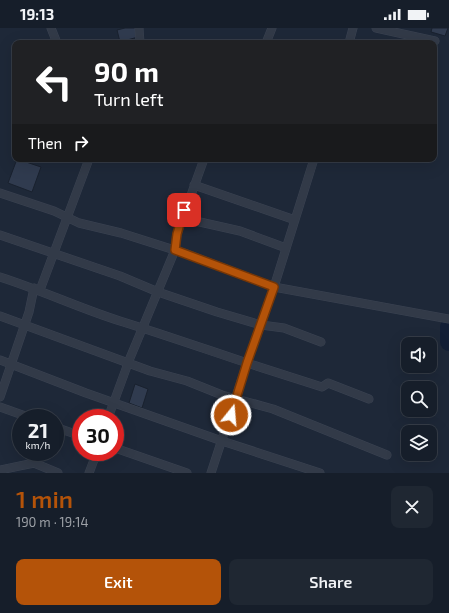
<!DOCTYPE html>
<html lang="en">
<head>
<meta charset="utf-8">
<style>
	body { margin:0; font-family:"Exo 2",sans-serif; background:#1f2732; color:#f1f3f6; height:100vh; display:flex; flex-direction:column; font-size:15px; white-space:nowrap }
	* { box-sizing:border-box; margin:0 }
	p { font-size:13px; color:#9ea2a8 }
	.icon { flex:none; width:22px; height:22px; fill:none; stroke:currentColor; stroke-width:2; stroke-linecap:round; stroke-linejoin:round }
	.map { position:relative; height:445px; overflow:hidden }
	.details { display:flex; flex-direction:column; background:#161e2a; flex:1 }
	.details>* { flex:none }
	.hud { position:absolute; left:12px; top:12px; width:425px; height:122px; border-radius:8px; box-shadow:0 4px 16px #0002,0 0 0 1px #353c47; background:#202124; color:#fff; overflow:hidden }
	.controls { position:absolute; left:401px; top:309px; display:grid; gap:8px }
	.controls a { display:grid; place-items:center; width:36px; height:36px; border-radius:8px; background:#161e2a; box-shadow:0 4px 16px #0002,0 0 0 1px #353c47; font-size:20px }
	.speed { position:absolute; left:12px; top:381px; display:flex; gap:8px; font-size:20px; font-weight:700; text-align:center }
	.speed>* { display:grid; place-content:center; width:52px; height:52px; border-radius:50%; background:#161e2a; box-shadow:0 4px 16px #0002,0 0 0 1px #353c47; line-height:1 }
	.speed small { font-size:10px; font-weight:400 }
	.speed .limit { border:6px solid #d22; background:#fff; color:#111 }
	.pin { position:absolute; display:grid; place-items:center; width:34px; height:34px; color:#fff; margin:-17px; border-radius:8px; box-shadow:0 2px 6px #0006 }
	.me { position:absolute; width:44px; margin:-22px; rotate:17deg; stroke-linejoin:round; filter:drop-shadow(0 0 3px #0008) }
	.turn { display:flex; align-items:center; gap:14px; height:84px; padding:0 16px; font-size:18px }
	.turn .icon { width:52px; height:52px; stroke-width:2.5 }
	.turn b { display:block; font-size:28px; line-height:34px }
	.then { display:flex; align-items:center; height:38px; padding:0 16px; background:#0003; gap:8px; font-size:15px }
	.round { display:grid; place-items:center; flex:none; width:42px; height:42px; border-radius:8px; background:#1f2732 }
	.head { display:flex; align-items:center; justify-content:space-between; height:68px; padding:0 16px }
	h1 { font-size:24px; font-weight:600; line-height:30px; color:#b45309 }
	.action { display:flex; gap:8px; margin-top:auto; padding:8px 16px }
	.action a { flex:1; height:46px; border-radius:8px; background:#b45309; color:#fff; font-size:16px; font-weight:600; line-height:46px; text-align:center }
	.action a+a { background:#1f2732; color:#f1f3f6 }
	.status { display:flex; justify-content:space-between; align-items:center; height:28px; padding:0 20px; background:#161e2a; direction:ltr }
	.status svg { height:11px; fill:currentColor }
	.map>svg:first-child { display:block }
</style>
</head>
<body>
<div class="status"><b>19:13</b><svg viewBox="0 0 49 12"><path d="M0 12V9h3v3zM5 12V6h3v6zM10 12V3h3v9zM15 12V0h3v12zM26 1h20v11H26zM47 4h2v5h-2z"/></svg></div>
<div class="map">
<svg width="449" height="445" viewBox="0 0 449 445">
	<rect width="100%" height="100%" fill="#1e2838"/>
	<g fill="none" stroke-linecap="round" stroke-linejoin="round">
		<path stroke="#121e35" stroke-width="18" d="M449 299V314"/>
	</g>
	<path fill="#303b4f" stroke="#19212e" d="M125 0H136L138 9 120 14 117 2Z
		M432 0H448L445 8 431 4Z
		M17 131 41 139 32 164 8 155Z
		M135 356 148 361 142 380 129 375Z"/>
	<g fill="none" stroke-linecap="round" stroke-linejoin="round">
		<g stroke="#3b4352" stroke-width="9">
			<path id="street" d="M51 0 57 15
				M139 0 140 15
				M376 0 435 13
				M266 15 272 0
				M349 15 353 0
				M314 131 274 259 247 335 322 359 328 355 369 371
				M194 157 295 192
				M0 165 54 183 79 195 121 205 184 225 274 259 449 291
				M182 190 240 203 286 220
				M0 207 120 248 158 264 217 284 261 297 284 300 321 314
				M0 249C41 262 79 280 120 293 162 306 205 321 247 335L211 445
				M40 262 89 131
				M0 288 150 343 187 353 222 367 273 381 387 427
				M0 332 86 365 222 413 320 445
				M0 369 29 284 34 260
				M0 379 31 390
				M108 390 130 330 175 222 177 206 204 131
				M55 399 81 408
				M115 420 187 445
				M0 442 34 435 58 445
				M89 445 97 424"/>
		</g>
		<use href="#street" stroke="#323a48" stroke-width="8"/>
	</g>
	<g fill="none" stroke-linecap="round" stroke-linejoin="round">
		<g stroke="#753606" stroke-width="10">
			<path id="route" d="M184 182 177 206 175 222 274 259 247 335 231 387"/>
		</g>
		<use href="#route" stroke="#b45309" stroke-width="7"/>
	</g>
</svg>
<div class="controls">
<a><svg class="icon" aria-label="sound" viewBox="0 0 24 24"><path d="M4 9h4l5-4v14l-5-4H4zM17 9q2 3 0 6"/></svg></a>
<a><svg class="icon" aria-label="search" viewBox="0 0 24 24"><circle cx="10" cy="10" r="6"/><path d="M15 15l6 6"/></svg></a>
<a><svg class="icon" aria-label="layers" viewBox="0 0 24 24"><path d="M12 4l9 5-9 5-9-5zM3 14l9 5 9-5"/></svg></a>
</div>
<div class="speed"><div>21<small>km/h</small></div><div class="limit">30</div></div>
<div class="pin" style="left:184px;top:182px;background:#d93025"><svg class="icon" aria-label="arrive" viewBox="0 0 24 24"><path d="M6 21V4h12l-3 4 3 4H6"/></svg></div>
<svg class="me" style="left:231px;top:387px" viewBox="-20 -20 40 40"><circle r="17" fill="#b45309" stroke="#fff" stroke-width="3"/><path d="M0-11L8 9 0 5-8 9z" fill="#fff"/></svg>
<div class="hud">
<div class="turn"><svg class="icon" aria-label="left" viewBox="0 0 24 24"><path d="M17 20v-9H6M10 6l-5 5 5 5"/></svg><div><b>90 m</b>Turn left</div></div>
<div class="then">Then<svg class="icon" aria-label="right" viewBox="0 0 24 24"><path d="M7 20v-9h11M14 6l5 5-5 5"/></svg></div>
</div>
</div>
<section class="details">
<div class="head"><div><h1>1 min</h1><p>190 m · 19:14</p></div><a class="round"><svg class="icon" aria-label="close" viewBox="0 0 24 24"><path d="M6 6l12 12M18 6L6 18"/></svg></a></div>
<div class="action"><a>Exit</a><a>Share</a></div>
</section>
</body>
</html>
